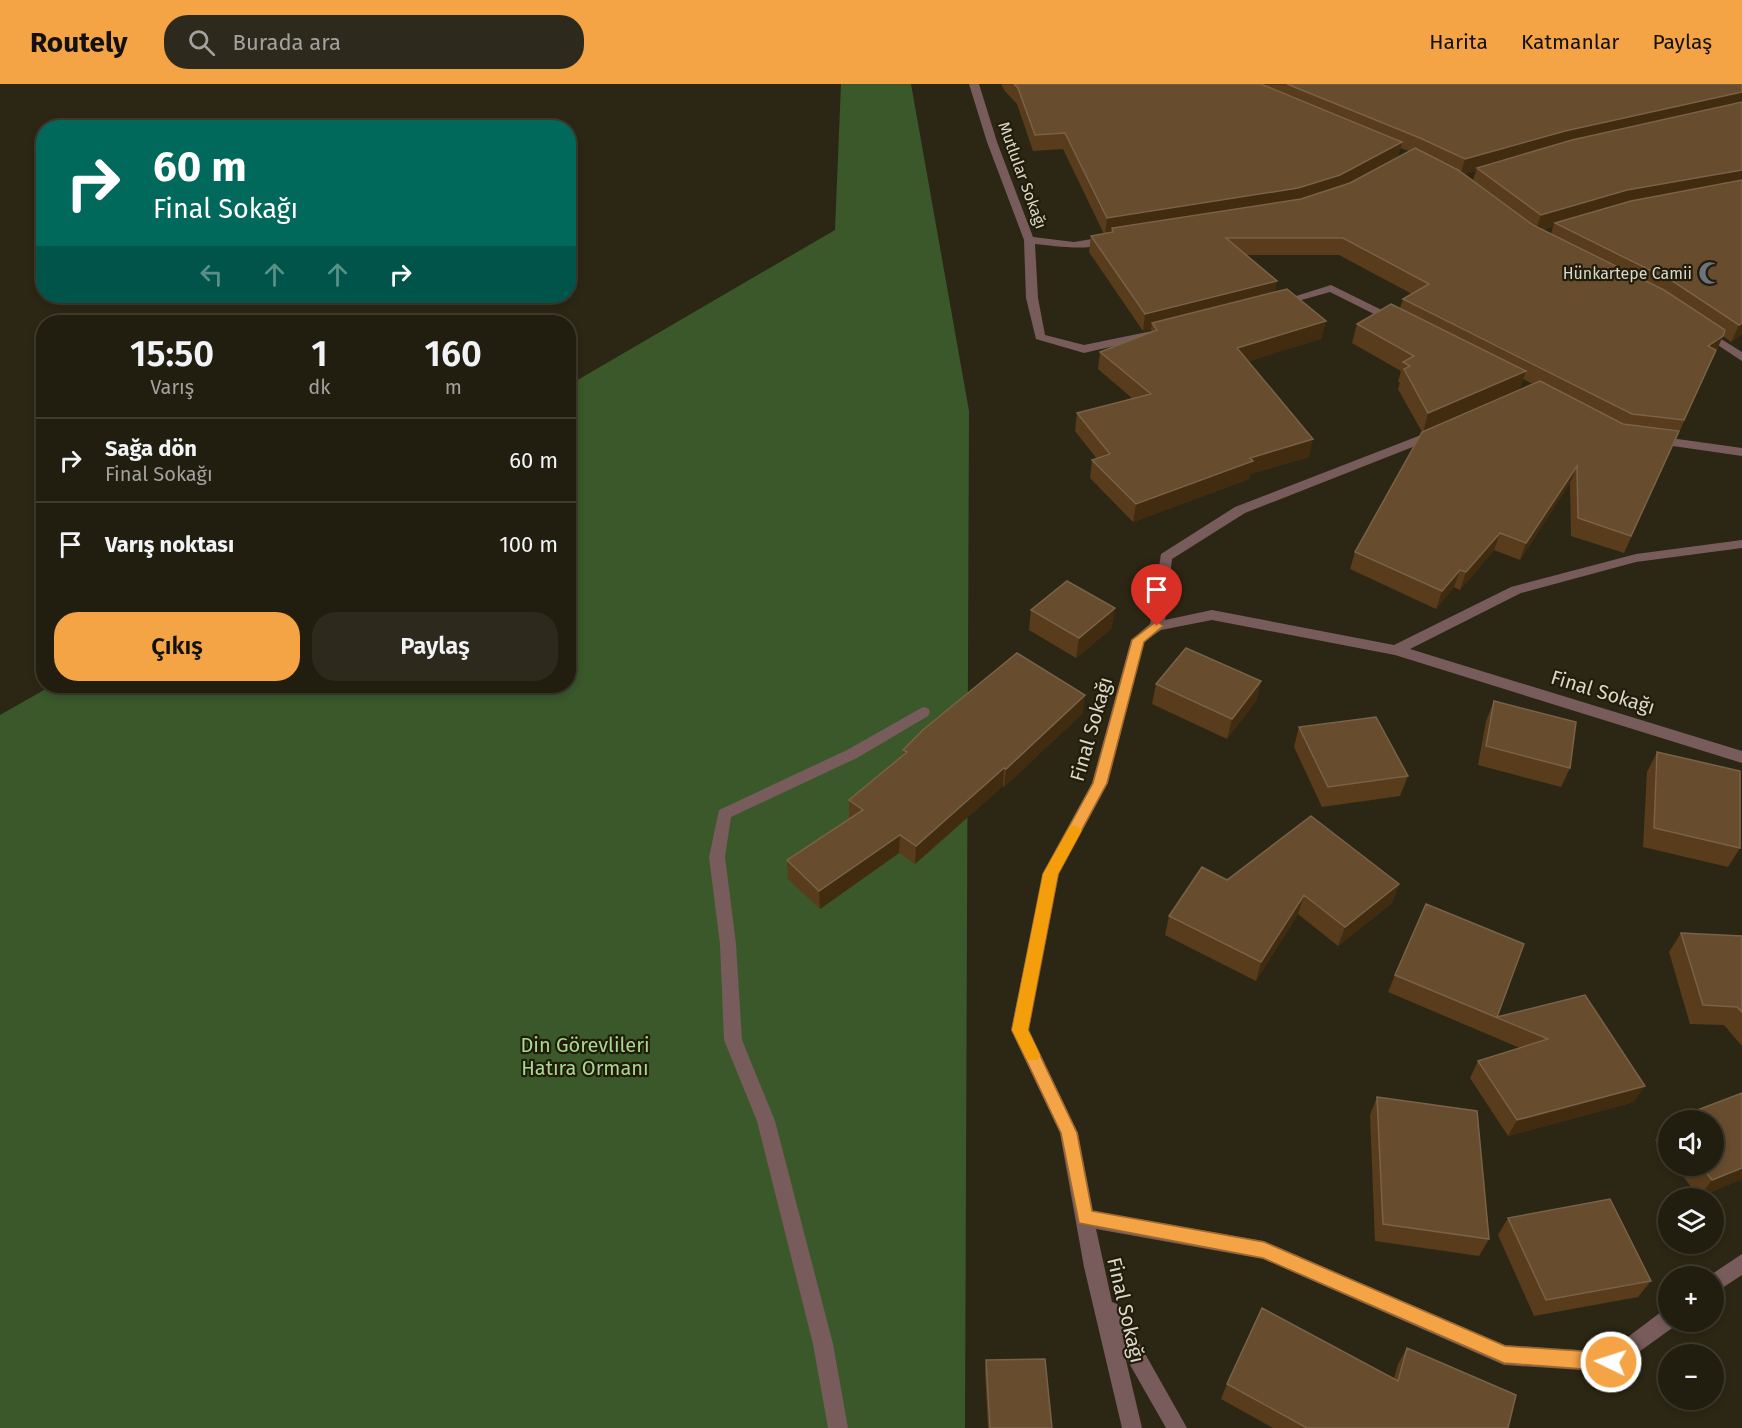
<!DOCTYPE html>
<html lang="tr">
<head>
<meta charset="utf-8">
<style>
	body { margin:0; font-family:"Fira Sans",sans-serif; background:#2d2a1d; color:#f1f3f6; height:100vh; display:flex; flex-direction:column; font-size:22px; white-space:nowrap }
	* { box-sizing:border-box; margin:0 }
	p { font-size:20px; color:#a2a29e }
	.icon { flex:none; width:33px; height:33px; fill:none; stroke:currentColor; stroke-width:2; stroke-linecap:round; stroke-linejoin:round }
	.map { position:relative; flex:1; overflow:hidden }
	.details { position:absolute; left:36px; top:231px; width:540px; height:378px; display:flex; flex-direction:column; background:#211d0f; border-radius:24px; box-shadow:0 3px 9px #0003,0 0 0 2px #3e3b2f }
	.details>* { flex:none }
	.banner { position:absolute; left:36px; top:36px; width:540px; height:183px; border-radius:24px; box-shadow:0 3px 9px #0003,0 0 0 2px #3e3b2f; background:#00695c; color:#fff; overflow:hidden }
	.buttons { position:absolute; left:1658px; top:1026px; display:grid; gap:12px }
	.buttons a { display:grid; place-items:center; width:66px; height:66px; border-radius:50%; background:#211d0f; box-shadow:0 3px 9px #0003,0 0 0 2px #3e3b2f; font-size:30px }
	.pin { position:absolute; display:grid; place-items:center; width:51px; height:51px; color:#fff; margin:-62px -26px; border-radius:50% 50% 50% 0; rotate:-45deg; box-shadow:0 0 6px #0007 }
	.pin .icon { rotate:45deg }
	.me { position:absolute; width:66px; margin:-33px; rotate:274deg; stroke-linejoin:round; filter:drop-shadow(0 0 4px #0008) }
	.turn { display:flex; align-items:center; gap:21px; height:126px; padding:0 18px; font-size:27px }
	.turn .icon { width:78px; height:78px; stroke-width:2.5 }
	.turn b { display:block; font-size:42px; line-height:51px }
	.lanes { display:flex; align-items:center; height:57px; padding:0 18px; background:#0003; justify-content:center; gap:30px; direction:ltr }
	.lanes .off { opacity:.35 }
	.eta { display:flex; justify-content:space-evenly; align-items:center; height:102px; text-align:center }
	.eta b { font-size:36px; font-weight:600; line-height:42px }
	.button { display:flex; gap:12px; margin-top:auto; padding:12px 18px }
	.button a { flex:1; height:69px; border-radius:24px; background:#f4a345; color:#111; font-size:24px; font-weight:600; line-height:69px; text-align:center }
	.button a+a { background:#2d2a1d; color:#f1f3f6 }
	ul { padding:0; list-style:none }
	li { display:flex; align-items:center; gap:18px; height:84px; padding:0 18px; border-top:2px solid #3e3b2f }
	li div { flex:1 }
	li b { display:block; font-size:22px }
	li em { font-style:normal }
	header { display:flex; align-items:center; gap:36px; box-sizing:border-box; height:84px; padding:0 30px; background:#f4a345; color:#111 }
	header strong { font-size:28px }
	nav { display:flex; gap:33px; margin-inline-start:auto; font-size:21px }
	.search { width:420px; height:54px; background:#2d2a1d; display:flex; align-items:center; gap:15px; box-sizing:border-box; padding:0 21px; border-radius:24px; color:#a2a29e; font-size:22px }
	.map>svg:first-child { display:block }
</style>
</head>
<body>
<header>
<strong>Routely</strong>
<div class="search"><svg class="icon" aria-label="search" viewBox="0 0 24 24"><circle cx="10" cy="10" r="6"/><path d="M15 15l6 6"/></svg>Burada ara</div>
<nav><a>Harita</a><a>Katmanlar</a><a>Paylaş</a></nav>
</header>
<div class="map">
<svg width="1742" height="1344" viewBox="0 0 1742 1344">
	<rect width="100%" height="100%" fill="#2c2714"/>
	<path fill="#3a582a" d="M841 0H911L969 327 965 1344H0V631L51 602H568L569 301 835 146Z"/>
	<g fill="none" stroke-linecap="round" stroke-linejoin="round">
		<path fill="#785c5c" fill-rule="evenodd" d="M969 0H979L997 58 1033 153 1074 158 1110 152 1115 155C1098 169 1056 162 1035 160L1038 214 1045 251 1084 261 1157 246 1163 249 1161 251 1084 269 1036 255 1026 214 1024 156 987 58Z
			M1331 201 1400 235 1402 237 1400 239H1392L1330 208 1280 222 1274 219Z
			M1705 245 1742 268V277L1701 250 1699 248Z
			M1434 346 1438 347V353L1245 429 1172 475 1165 536 1212 526 1394 561 1511 503 1636 470 1742 456V464L1636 478 1521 509 1410 565 1742 667V679L1395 571 1212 536 1161 546 1144 558 1108 699 1059 790 1029 946 1078 1049 1093 1127 1264 1157 1505 1261 1608 1268 1661 1228 1668 1226V1238H1677L1675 1242 1611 1288 1504 1281 1263 1175 1096 1145 1112 1218 1117 1220 1187 1344H1166L1125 1272 1142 1344H1122L1084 1183 1060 1049 1011 946 1043 790 1092 699 1131 556 1150 540 1161 470 1235 423Z
			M1656 352 1742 364V372L1652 359V353Z
			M923 623 928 624 930 628 928 632 857 674 731 733 725 773 736 860 742 956 775 1037 833 1260 848 1344H828L813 1260 757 1037 724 956 720 860 709 773 719 726 847 666Z
			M1742 1170V1191L1713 1210V1192H1709Z"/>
	</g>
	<path fill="#593c1b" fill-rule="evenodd" d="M1001 0H1742V250L1731 258 1723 252 1624 469 1571 452 1570 399 1520 476 1494 466 1460 506 1454 503 1436 525 1350 485 1355 468 1422 348 1398 305 1400 299 1398 298 1401 287 1352 259 1357 240 1400 224 1403 215 1412 210 1339 171H1246L1275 208 1326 237 1321 255 1248 277 1309 373 1250 390 1249 395 1133 438 1090 394 1092 376 1097 375 1075 347 1077 329 1133 315 1098 285 1100 268 1151 249V245L1143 247 1089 168 1091 152 1104 150 1063 65 1033 67 1017 20 1004 6ZM1400 64 1409 67 1398 73ZM1476 87 1473 96 1465 90ZM1553 142 1551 150 1542 146ZM1523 295 1533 300 1519 306Z
		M1031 526 1112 544 1076 574 1029 546Z
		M1261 597 1256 617 1227 655 1152 620 1156 600Z
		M1494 617 1570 684 1561 703 1478 681 1486 637Z
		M1083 629 1004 703 1003 702 915 780 899 769 820 825 788 795 787 776 849 735V716L903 672V666Z
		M1299 643 1408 692 1400 712 1322 723 1294 663Z
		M1657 668 1740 764 1728 783 1643 763 1647 688Z
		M1227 796 1399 800 1392 819 1338 862 1298 830 1256 897 1165 851 1169 832Z
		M1681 849 1742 852V962L1724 941 1690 940 1669 868Z
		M1395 891 1497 933 1585 911 1634 1018 1508 1052 1470 994 1478 977 1520 964 1388 908Z
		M1377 1013 1489 1155 1479 1172 1375 1157 1370 1031Z
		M1668 1037V1073L1655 1056Z
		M1675 1082H1713L1742 1095 1699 1113Z
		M1508 1134 1651 1197 1638 1213 1534 1232 1498 1151Z
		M1407 1264 1508 1344H1273L1221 1315 1227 1300 1394 1294 1398 1280Z
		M986 1276 1052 1344H988L985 1288Z"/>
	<path fill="#412c10" d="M1742 8V23L1477 84 1476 87 1460 92 1465 75 1565 47Z
		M1402 58 1398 74 1336 107 1294 121 1113 148 1112 144 1111 150 1105 151 1107 134Z
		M1742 86V102L1555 139 1553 142 1535 148 1541 131 1627 106Z
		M1277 197 1274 214 1152 239 1151 245 1143 247 1145 230Z
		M1326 237 1321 255 1234 282 1237 264Z
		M1742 239V250L1731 258 1739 241Z
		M1723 252 1677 353 1715 269 1708 262Z
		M1526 287 1519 307 1423 349 1428 329Z
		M1313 355 1309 373 1250 390 1249 395 1133 438 1136 420 1250 374Z
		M1577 382 1570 399 1520 476 1526 459Z
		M1500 449 1494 466 1460 506 1466 488Z
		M1460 486 1454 503 1436 525 1442 507Z
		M1115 524 1112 544 1076 574 1079 554Z
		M1261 597 1256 617 1227 655 1232 635Z
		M1085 611 1083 629 1004 703 1006 685Z
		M1004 684 1003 702 915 780 916 762Z
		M900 751 899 769 820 825 819 807Z
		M1399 800 1392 819 1338 862 1345 843Z
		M1304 811 1298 830 1256 897 1261 878Z
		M1645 1002 1634 1018 1508 1052 1517 1036Z
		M1742 1084V1095L1699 1113 1712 1096Z"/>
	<path fill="#674c2e" stroke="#796247" stroke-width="1.5" d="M1014 0H1261L1402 58 1340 91 1298 104 1107 134 1065 49 1035 51 1018 4Z
		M1287 0H1742V8L1565 47 1465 75 1420 54Z
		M1742 18V86L1627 106 1541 131 1477 84 1572 56Z
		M1415 64 1458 86 1533 141 1664 206 1725 246 1723 252 1708 262 1716 266 1684 336 1632 330 1403 215 1429 200 1343 154H1226L1277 197 1145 230 1091 152 1113 148 1112 144 1301 115 1350 99Z
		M1742 96V239L1739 241 1674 198 1555 139 1631 117Z
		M1287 205 1326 237 1237 264 1313 355 1250 374 1253 377 1136 420 1092 376 1110 370 1077 329 1151 310 1100 268 1157 246 1152 239Z
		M1391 220 1526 287 1428 329 1404 285 1410 282 1403 278 1414 272 1357 240Z
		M1540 297 1623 340 1679 347 1631 452 1578 434 1577 382 1526 459 1500 449 1466 488 1460 486 1442 507 1355 468 1422 348Z
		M1067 497 1115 524 1079 554 1031 526Z
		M1186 564 1261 597 1232 635 1156 600Z
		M1017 569 1085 611 1006 685 1004 684 916 762 900 751 819 807 787 776 863 726 849 716 907 668 903 666 924 645Z
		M1494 617 1576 638 1570 684 1486 662Z
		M1376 633 1408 692 1328 703 1299 643Z
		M1657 668 1740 687V764L1654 744Z
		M1311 732 1399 800 1345 843 1304 811 1261 878 1169 832 1202 783 1227 796Z
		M1426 820 1524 860 1497 933 1585 911 1645 1002 1517 1036 1478 977 1548 955 1395 891Z
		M1681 849 1742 852V928L1737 923 1703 921Z
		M1742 1009V1084L1712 1096 1701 1082H1713V1036H1671Z
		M1377 1013 1477 1027 1489 1155 1383 1140Z
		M1610 1115 1651 1197 1546 1216 1508 1134Z
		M1262 1224 1398 1297 1407 1264 1516 1311 1508 1344H1307L1227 1300Z
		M1045 1275 1052 1344H990L986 1276Z"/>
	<path fill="#f4a345" stroke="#9f6a2d" stroke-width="1.5" d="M1157 537 1163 542 1144 558 1107 699 1058 790 1028 946 1077 1049 1092 1127 1264 1158 1505 1262 1611 1269 1617 1272 1620 1278 1617 1285 1611 1287 1504 1279 1263 1174 1079 1139 1061 1049 1012 946 1043 790 1093 699 1132 556Z"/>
	<path fill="#f59e0b" d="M1075 741 1082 746 1058 790 1028 946 1040 971 1038 976H1027L1012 946 1043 790 1070 742Z"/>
	<defs>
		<g id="mosque-bare" transform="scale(1.8)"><path d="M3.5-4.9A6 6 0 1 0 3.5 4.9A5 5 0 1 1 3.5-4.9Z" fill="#6b7280" stroke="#221d0b" stroke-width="2.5" paint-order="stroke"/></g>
	</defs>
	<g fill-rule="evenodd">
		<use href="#mosque-bare" x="1710" y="189"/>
	</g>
	<g text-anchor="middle" stroke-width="4.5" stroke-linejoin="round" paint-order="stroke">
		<g font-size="16" fill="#dad7cb" stroke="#221d0b">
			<text transform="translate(1023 91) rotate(70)" y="6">Mutlular Sokağı</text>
		</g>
		<g font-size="16" fill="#dad7cb" stroke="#221d0b" text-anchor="end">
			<text x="1692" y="195">Hünkartepe Camii</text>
		</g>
		<g font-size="20" fill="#dad7cb" stroke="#221d0b">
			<text transform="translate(1603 608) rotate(17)" y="7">Final Sokağı</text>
			<text transform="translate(1091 645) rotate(-74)" y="7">Final Sokağı</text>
			<text transform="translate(1126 1226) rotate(77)" y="7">Final Sokağı</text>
		</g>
		<g font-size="20" fill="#a8d990" stroke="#221d0b">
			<text x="585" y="968">Din Görevlileri<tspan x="585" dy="23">Hatıra Ormanı</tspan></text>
		</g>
	</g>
</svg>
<div class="buttons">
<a><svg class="icon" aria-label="sound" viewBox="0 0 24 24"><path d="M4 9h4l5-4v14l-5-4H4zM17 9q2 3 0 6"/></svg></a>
<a><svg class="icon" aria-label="layers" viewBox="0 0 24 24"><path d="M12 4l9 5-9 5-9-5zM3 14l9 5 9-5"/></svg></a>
<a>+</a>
<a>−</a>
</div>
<div class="pin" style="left:1157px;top:542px;background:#d93025"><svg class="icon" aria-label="arrive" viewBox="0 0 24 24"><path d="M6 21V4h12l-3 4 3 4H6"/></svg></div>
<svg class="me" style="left:1611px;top:1278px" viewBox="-20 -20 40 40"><circle r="17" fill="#f4a345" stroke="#fff" stroke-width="3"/><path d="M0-11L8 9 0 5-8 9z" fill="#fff"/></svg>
<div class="banner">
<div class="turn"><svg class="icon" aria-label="right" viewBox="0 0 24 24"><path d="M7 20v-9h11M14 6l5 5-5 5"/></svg><div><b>60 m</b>Final Sokağı</div></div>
<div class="lanes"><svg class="icon off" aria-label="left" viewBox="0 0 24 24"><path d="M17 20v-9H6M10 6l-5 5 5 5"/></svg><svg class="icon off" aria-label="ahead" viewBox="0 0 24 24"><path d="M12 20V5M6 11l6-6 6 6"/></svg><svg class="icon off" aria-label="ahead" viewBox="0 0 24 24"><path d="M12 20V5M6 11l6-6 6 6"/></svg><svg class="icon" aria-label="right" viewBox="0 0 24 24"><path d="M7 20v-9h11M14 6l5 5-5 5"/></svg></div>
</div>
<section class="details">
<div class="eta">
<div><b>15:50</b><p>Varış</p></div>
<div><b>1</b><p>dk</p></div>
<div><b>160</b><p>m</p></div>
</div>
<ul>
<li><svg class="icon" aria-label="right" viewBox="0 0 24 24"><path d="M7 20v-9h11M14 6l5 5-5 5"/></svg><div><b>Sağa dön</b><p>Final Sokağı</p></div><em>60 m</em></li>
<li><svg class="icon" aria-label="arrive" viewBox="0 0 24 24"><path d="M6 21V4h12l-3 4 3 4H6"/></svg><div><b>Varış noktası</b></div><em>100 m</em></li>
</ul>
<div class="button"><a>Çıkış</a><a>Paylaş</a></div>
</section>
</div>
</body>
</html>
